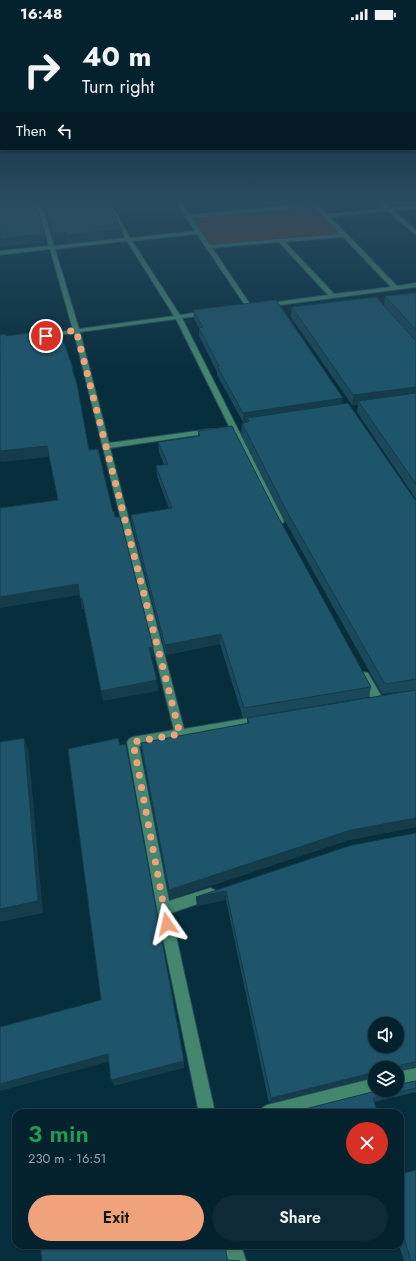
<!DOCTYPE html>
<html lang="en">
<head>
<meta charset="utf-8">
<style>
	body { margin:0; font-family:Jost,sans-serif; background:#0d2a36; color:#f1f3f6; height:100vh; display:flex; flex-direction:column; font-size:15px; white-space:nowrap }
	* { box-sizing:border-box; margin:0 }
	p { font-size:13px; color:#97a4aa }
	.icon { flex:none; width:22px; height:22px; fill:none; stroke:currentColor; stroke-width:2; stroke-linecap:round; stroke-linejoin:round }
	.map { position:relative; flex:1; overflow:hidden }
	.side { position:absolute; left:12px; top:1081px; width:392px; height:140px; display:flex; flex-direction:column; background:#04222e; border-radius:12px; box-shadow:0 1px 3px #0004,0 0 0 1px #253f4a }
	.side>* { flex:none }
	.banner { position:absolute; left:0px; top:0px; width:416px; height:122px; box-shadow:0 1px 3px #0004,0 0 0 1px #253f4a; background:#04222e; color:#f1f3f6; overflow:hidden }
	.controls { position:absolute; left:368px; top:989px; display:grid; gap:8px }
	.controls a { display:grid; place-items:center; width:36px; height:36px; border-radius:50%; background:#04222e; box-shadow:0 1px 3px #0004,0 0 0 1px #253f4a; font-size:20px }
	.pin { position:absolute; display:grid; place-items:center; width:34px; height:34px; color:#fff; margin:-17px; border:2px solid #fff; border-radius:50%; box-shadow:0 1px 4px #0007 }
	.me { position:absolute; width:44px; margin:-22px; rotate:349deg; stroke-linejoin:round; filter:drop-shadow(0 0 3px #0008) }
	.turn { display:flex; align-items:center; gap:14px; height:84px; padding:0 16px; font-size:18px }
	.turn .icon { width:52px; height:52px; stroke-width:2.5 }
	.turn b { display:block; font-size:28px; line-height:34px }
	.then { display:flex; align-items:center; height:38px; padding:0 16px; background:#0003; gap:8px; font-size:15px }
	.round { display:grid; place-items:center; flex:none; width:42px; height:42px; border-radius:21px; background:#0d2a36 }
	.headline { display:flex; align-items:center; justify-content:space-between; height:68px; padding:0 16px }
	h1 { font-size:24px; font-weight:600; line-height:30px; color:#1e9e55 }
	.primary-button { display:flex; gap:8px; margin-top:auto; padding:8px 16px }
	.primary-button a { flex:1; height:46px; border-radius:24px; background:#f0a27a; color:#111; font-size:16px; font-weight:600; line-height:46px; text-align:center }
	.primary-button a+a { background:#0d2a36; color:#f1f3f6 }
	.status { display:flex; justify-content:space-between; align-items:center; height:28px; padding:0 20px; background:#04222e; direction:ltr }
	.status svg { height:11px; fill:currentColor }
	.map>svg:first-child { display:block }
</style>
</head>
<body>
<div class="status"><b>16:48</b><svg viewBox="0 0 49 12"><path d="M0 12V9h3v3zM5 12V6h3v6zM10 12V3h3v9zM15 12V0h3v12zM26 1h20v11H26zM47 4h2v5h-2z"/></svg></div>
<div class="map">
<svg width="416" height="1233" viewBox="0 0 416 1233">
	<rect width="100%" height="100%" fill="#062e3d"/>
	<path fill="#6d3d24" d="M315 177 344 207 209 219 189 189Z"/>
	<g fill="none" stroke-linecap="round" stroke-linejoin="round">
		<g stroke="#284d5b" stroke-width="2">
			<path id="minor" d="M37 175H41L54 218 125 210 106 175H110L130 210 195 203 177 175H181L190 187 311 175H316L327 186 385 181 380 175H385L391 180 416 178V180L394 183 416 202V207L388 183 330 189 397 258 416 255V259L265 279 263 278V276L328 267 279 214 212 220 252 279 249 281 247 280 197 206 132 213 180 287 206 283 209 285 206 287 182 290 284 493 283 495 280 496 276 493 176 291 80 304 109 415 211 401 215 403 211 405 110 420 184 701 260 688 264 689 265 692 264 695 260 696 139 718 169 873 210 860 215 862 216 866 215 870 171 885 215 1085H199L157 881 127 714 129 711 133 709 174 702 74 305 47 309 44 307 47 305 73 302 50 221 0 227V223L49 218ZM314 179 340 206 210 217 192 190ZM343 209 391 259 334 266 285 214ZM127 213 174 288 79 301 55 221Z
				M364 644 368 645 383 671 384 674 383 677 379 678 375 677 360 651 359 648 360 645Z
				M416 1040V1056L397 1060V1044Z
				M375 1050V1062H381L375 1066 298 1085H259L262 1080 267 1077Z
				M225 1217H241L246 1233H228Z"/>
		</g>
		<use href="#minor" fill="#44866e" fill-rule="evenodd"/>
	</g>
	<path fill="#1a495c" d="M43 175H108L122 201V209L68 215 67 212 54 213Z
		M416 265V471L357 384 358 377H352L291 289 292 279 384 278 385 268Z
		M193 282 342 376 415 472H416V662L382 666 285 493 241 406 242 395H247V394H243L217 347V344L199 308V300L194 291Z
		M198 403 276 485 371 659 369 669 243 690 220 616 166 627 132 497 131 487 169 481 157 448 156 438 164 437 159 424 158 414 198 408Z
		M416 662V799L349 812 170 871 142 725 141 715 247 696V690Z
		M416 805V1039L401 1042V1056L416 1053V1064L374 1074 378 1085H272L273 1082H301L397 1062V1040H375V1049L269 1075 226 872 197 878 196 869Z
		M400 1146 416 1233H404L399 1217H400Z"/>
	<path fill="#153c4b" d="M122 201V209L68 215 66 207Z
		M66 204 67 212 54 213 53 205Z
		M45 206 46 214 0 219V211Z
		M73 340 75 351 72 341Z
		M416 359V369L358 373V377H352L353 367Z
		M343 370 341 379 247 390V394H243V385Z
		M47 418 49 429 1 434 0 432V423Z
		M78 556 80 567 0 580V569Z
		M80 570H82L84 581H82Z
		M221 606 220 616 166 627 165 617Z
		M153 619 154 629 150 630 149 620Z
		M157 652 158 663 103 673 101 663Z
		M24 710 29 725 43 885 0 894V881Z
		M416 790V799L349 812 170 871 169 862 351 802Z
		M226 863V872L197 878 196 869Z
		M108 1026 111 1033 0 1063V1056Z
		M184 1033V1040L114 1058 111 1052Z
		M375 1044V1049L269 1075 271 1070Z"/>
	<path fill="#1e556b" stroke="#153c4b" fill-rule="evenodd" d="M0 175H36L45 206 0 211Z
		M44 175H108L122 201 66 207V204L53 205Z
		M416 265V302L385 268Z
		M376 269 416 313V359L353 367 292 279Z
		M276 272 343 370 243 385 217 338H219L199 300 203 299 193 282Z
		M59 301 73 340 72 341 77 356 89 422 98 421 113 484 114 483 115 489H120L153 619 149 620 157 652 101 663 82 570H80L78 556 0 569V480L58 472 47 418 0 423V307L6 306V308Z
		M416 365V456L358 373Z
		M348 375 415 472H416V651L385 656 286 482 242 395 249 394 247 390Z
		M232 398 276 485 371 659 244 680 221 606 165 617 131 487 172 480 156 438 168 436 158 414 200 408 198 403Z
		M416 662V790L351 802 169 862 141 715 249 695 247 690Z
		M24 710 38 873 0 881V714Z
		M118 710 120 717 126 716 184 1033 111 1052 108 1026 0 1056V999L101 972 68 721Z
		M416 805V1034L401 1037V1056L416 1053V1060L373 1070 378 1085H337V1083L327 1085H274L273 1082H301L380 1062H397V1040H375V1044L271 1070 226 863 196 869 352 817ZM375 996H397V1018H375Z
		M416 1142V1233H411L400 1196V1146Z
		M40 1217H225L227 1232 240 1233H42Z"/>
	<linearGradient id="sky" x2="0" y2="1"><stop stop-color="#031922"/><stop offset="0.5" stop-color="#2a4c62"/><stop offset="1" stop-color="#2a4c62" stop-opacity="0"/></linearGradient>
	<rect width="416" height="348" fill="url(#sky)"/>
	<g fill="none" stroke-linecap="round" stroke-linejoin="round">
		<path stroke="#f0a27a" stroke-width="7" stroke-dasharray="0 12.6" d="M46 308 76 302 180 706 133 714 167 896"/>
	</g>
</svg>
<div class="controls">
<a><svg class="icon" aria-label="sound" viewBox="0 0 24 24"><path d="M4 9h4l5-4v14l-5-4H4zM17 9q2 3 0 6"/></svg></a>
<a><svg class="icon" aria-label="layers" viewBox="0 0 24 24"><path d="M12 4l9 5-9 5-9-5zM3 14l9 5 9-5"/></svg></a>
</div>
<div class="pin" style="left:46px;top:308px;background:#d93025"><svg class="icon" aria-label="arrive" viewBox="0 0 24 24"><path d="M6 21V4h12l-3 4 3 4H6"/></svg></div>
<svg class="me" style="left:167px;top:896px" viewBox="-20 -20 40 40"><path d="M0-17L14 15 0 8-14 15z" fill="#f0a27a" stroke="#fff" stroke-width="4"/></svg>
<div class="banner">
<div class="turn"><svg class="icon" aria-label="right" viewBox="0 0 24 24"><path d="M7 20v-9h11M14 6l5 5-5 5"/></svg><div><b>40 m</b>Turn right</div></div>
<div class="then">Then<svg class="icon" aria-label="left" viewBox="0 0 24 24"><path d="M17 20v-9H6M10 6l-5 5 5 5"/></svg></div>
</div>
<section class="side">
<div class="headline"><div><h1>3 min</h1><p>230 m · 16:51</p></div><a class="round" style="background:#d93025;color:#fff"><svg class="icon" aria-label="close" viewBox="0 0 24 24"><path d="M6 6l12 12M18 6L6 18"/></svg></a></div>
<div class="primary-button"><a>Exit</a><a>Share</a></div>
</section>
</div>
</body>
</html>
